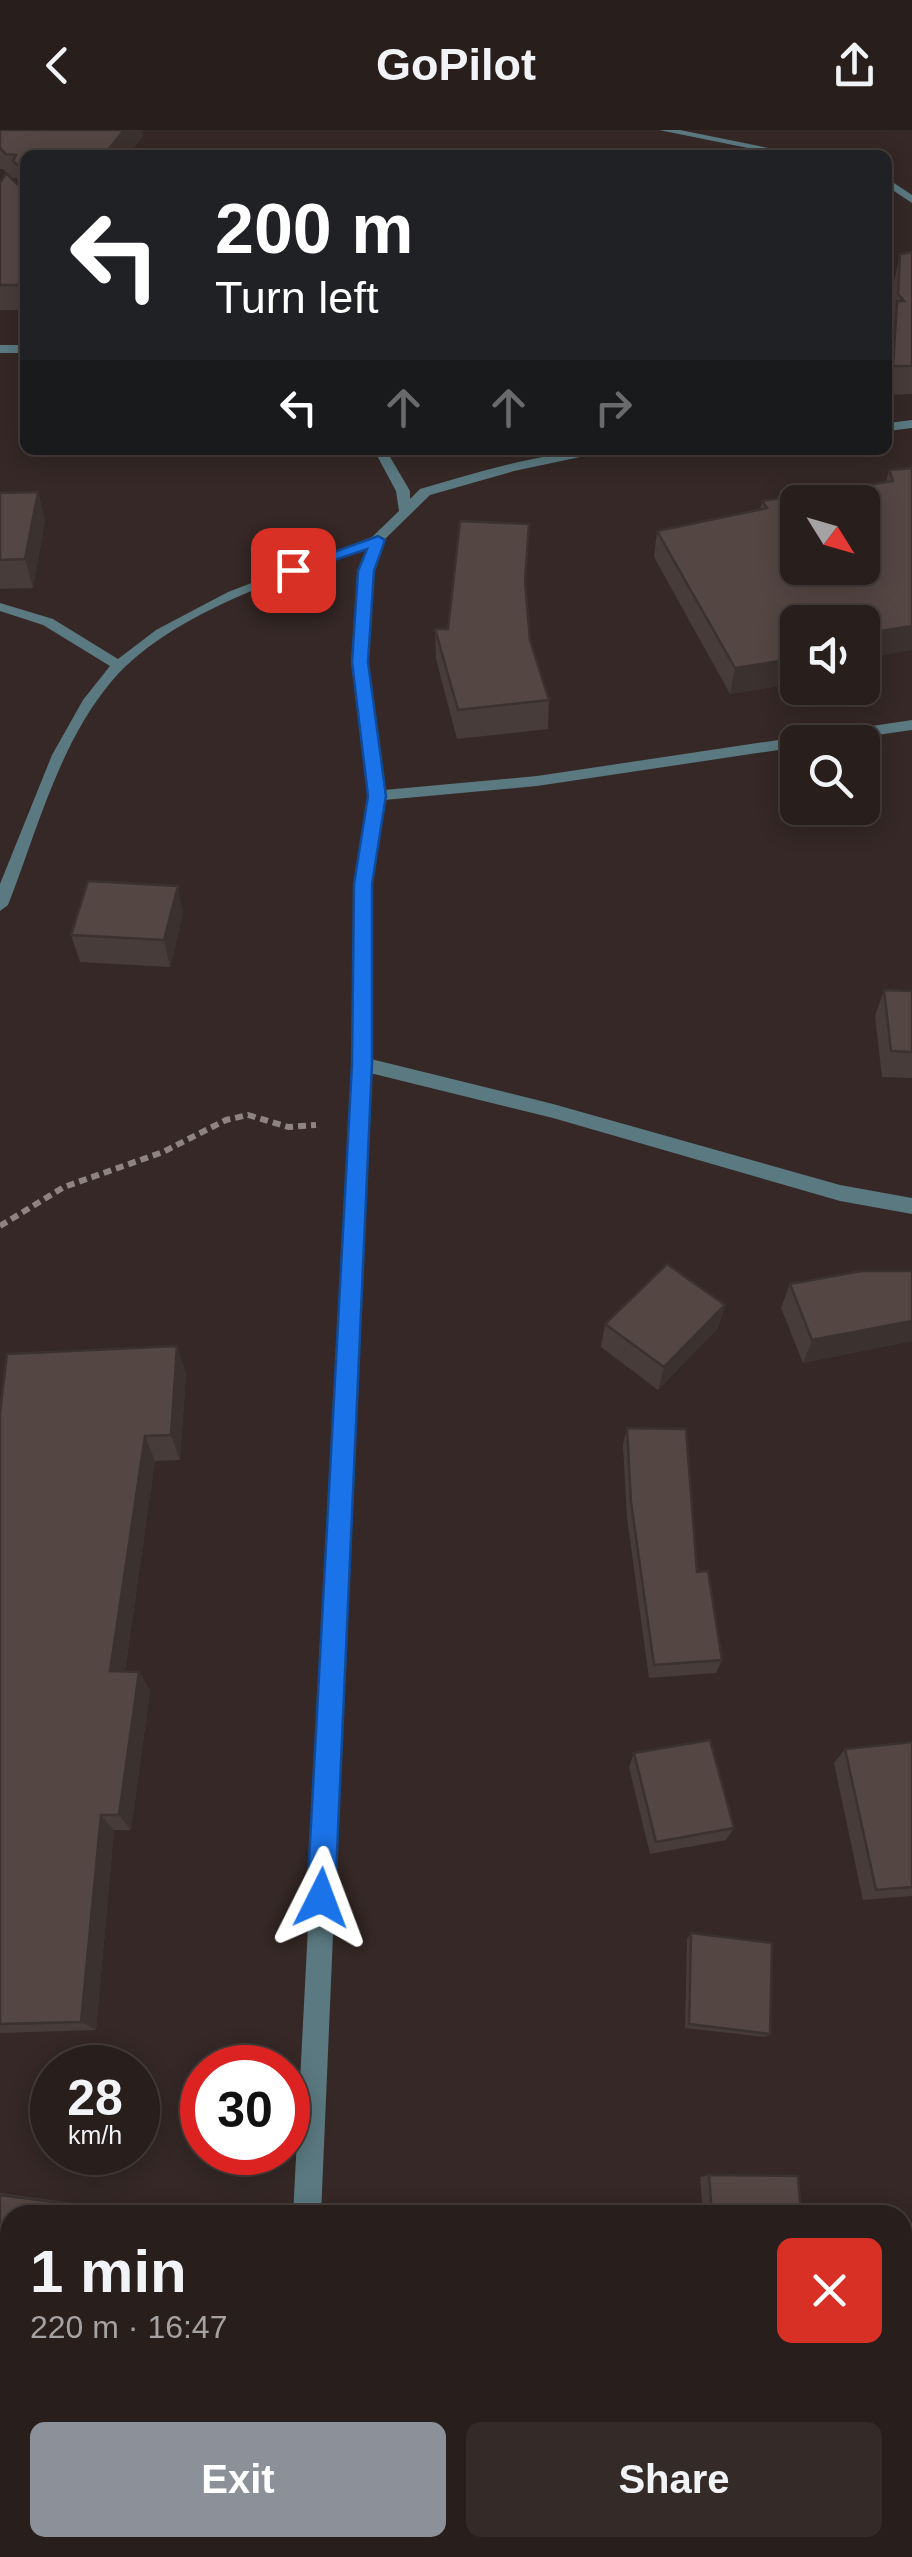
<!DOCTYPE html>
<html lang="en">
<head>
<meta charset="utf-8">
<style>
	body { margin:0; font-family:Arial,sans-serif; background:#342b29; color:#f1f3f6; height:100vh; display:flex; flex-direction:column; font-size:38px; white-space:nowrap }
	* { box-sizing:border-box; margin:0 }
	p { font-size:32px; color:#a5a2a3 }
	.icon { flex:none; width:55px; height:55px; fill:none; stroke:currentColor; stroke-width:2; stroke-linecap:round; stroke-linejoin:round }
	.map { position:relative; flex:1; overflow:hidden }
	.drawer { position:absolute; left:0px; top:2075px; width:912px; height:352px; display:flex; flex-direction:column; background:#281e1c; border-radius:30px 30px 0 0; box-shadow:0 5px 25px #0003,0 0 0 2px #443c3b }
	.drawer>* { flex:none }
	.banner { position:absolute; left:20px; top:20px; width:872px; height:305px; border-radius:15px; box-shadow:0 5px 25px #0003,0 0 0 2px #443c3b; background:#202124; color:#fff; overflow:hidden }
	.needle { width:65px; rotate:127deg }
	.buttons { position:absolute; left:780px; top:355px; display:grid; gap:20px }
	.buttons a { display:grid; place-items:center; width:100px; height:100px; border-radius:15px; background:#281e1c; box-shadow:0 5px 25px #0003,0 0 0 2px #443c3b; font-size:50px }
	.speed { position:absolute; left:30px; top:1915px; display:flex; gap:20px; font-size:50px; font-weight:700; text-align:center }
	.speed>* { display:grid; place-content:center; width:130px; height:130px; border-radius:50%; background:#281e1c; box-shadow:0 5px 25px #0003,0 0 0 2px #443c3b; line-height:1 }
	.speed small { font-size:25px; font-weight:400 }
	.speed .limit { border:15px solid #d22; background:#fff; color:#111 }
	.pin { position:absolute; display:grid; place-items:center; width:85px; height:85px; color:#fff; margin:-42px; border-radius:20px; box-shadow:0 5px 15px #0006 }
	.me { position:absolute; width:110px; margin:-55px; rotate:3deg; stroke-linejoin:round; filter:drop-shadow(0 0 8px #0008) }
	.turn { display:flex; align-items:center; gap:35px; height:210px; padding:0 30px; font-size:45px }
	.turn .icon { width:130px; height:130px; stroke-width:2.5 }
	.turn b { display:block; font-size:70px; line-height:85px }
	.lanes { display:flex; align-items:center; height:95px; padding:0 30px; background:#0003; justify-content:center; gap:50px; direction:ltr }
	.lanes .off { opacity:.35 }
	.round { display:grid; place-items:center; flex:none; width:105px; height:105px; border-radius:15px; background:#342b29 }
	.head { display:flex; align-items:center; justify-content:space-between; height:170px; padding:0 30px }
	h1 { font-size:60px; font-weight:700; line-height:75px }
	.button { display:flex; gap:20px; margin-top:auto; padding:20px 30px }
	.button a { flex:1; height:115px; border-radius:15px; background:#8c9099; color:#fff; font-size:40px; font-weight:700; line-height:115px; text-align:center }
	.button a+a { background:#342b29; color:#f1f3f6 }
	header { display:flex; justify-content:space-between; align-items:center; height:130px; padding:0 30px; background:#281e1c; font-size:45px; font-weight:700 }
	.map>svg:first-child { display:block }
</style>
</head>
<body>
<header><svg class="icon" aria-label="back" viewBox="0 0 24 24"><path d="M15 5l-7 7 7 7"/></svg>GoPilot<svg class="icon" aria-label="share" viewBox="0 0 24 24"><path d="M12 15V3M7 8l5-5 5 5M5 13v7h14v-7"/></svg></header>
<div class="map">
<svg width="912" height="2427" viewBox="0 0 912 2427">
	<rect width="100%" height="100%" fill="#352826"/>
	<g fill="none" stroke-linecap="round" stroke-linejoin="round">
		<path stroke="#8e8381" stroke-width="4" stroke-dasharray="4 2.5" stroke-linecap="butt" d="M888 189 912 194"/>
		<path stroke="#8e8381" stroke-width="6" stroke-dasharray="8 5" stroke-linecap="butt" d="M0 1096 64 1057 163 1022 226 990 248 985 288 997 316 995"/>
		<path fill="#5b7981" fill-rule="evenodd" d="M659 0H680L803 25H782Z
			M888 49 912 65V73L888 57Z
			M0 215H25V223H0Z
			M912 290V298L888 301V293Z
			M374 320H386L410 361V369L420 359C483 341 547 320 613 320L514 341 430 365 383 411 373 441 367 532 384 660 537 646 912 590V600L827 612H798V617L537 656 384 670 371 754V929L553 974 840 1055 912 1068V1084L840 1071 553 988 370 943 321 2085H293L353 934 355 754 369 666 353 532 359 441 367 418C286 447 168 484 111 552 59 614 37 701 8 775L0 781V754L52 625 83 570 110 536 43 495 0 481V473L53 489 118 529 156 500 228 462 372 407 399 381 396 361Z
			M277 2418H307V2427H277Z"/>
	</g>
	<path fill="#483c3a" d="M0 0H142L143 6 127 25H25V180H0V53L18 54 17 48H11L3 39H0Z
		M912 122V264L888 265 894 152 900 124Z
		M912 338 798 492V553L730 564 654 427 657 401 760 380 762 371 886 352 889 340Z
		M38 362 45 391 33 458 0 459V363Z
		M525 457 530 510 549 570 548 599 457 609 436 529 435 499H448Z
		M183 784 170 837 80 832 71 805Z
		M884 860 912 861V948L882 947 875 886Z
		M912 1141V1211L803 1233 781 1178 790 1154Z
		M725 1175 718 1198 658 1260 601 1217 605 1194Z
		M186 1243 180 1330 155 1331 125 1541 139 1542 150 1561 131 1700H114L96 1900 0 1903V1283Z
		M627 1298 697 1442 722 1530 716 1543 649 1548 627 1388 623 1315Z
		M912 1612V1766L863 1770 834 1633 845 1619Z
		M634 1623 734 1698 726 1710 650 1724 629 1637Z
		M691 1803 770 1904 765 1907 685 1898 687 1809Z
		M709 2045 801 2085H703L700 2047Z
		M0 2063 93 2076 0 2223Z
		M0 2338 10 2339V2418H37L35 2427H0Z"/>
	<path fill="#3b312f" d="M124 0H142L143 6 127 25H104Z
		M38 362 45 391 33 458 25 429Z
		M912 496V520L862 529V504Z
		M798 528V553L730 564 735 538Z
		M178 756 183 784 170 837 164 810Z
		M725 1175 718 1198 658 1260 664 1237Z
		M912 1191V1211L803 1233 812 1210Z
		M177 1216 186 1243 180 1330 171 1305Z
		M145 1306 155 1331 122 1560 110 1541Z
		M139 1542 150 1561 131 1700 119 1685Z
		M101 1685 114 1700 96 1900 81 1892Z
		M76 2075 93 2076 91 2085H74Z
		M18 2418H37L35 2427H16Z"/>
	<path fill="#544643" stroke="#3b312f" stroke-width="2.5" fill-rule="evenodd" d="M0 0H124L104 25H25V155H0V53L6 43 17 54 24 52 23 40 13 31 16 25 6 24 0 18Z
		M912 122V236H893L897 171H904L898 164 900 124Z
		M912 338V496L862 504V492H798V528L735 538 657 401 767 378 762 371 893 351 889 340ZM798 372H862V438H798Z
		M38 362 25 429 0 430V363Z
		M460 391 529 394 525 451 530 510 549 570 458 580 435 499H448Z
		M88 751 178 756 164 810 71 805Z
		M884 860 912 861V922L891 921Z
		M667 1134 725 1175 664 1237 605 1194Z
		M861 1141H912V1191L812 1210 790 1154Z
		M177 1216 171 1305 145 1306 110 1541 139 1542 119 1685H101L81 1892 0 1894V1283L7 1224Z
		M627 1298 686 1299 697 1442 708 1441 722 1530 654 1535 631 1372Z
		M710 1610 734 1698 656 1712 634 1623Z
		M912 1612V1757L876 1760 845 1619Z
		M691 1803 772 1813 770 1904 689 1894Z
		M709 2045 798 2046 801 2085H712Z
		M0 2065 76 2075 74 2085H10V2224L0 2223Z
		M0 2353 10 2354V2418H18L16 2427H0Z
		M733 2418H829V2424Z"/>
	<path fill="#1a73e8" stroke="#114b97" stroke-width="2.5" d="M378 406 385 410 374 441 368 532 386 666 372 754V934L335 1768 331 1778 321 1782 311 1778 307 1768 352 934 354 754 368 666 352 532 358 441 367 419 293 444 285 440Z"/>
</svg>
<div class="buttons">
<a><svg class="needle" viewBox="-14 -14 28 28"><path d="M0-13l5 13h-10z" fill="#e53935"/><path d="M0 13l5-13h-10z" fill="#a5a2a3"/></svg></a>
<a><svg class="icon" aria-label="sound" viewBox="0 0 24 24"><path d="M4 9h4l5-4v14l-5-4H4zM17 9q2 3 0 6"/></svg></a>
<a><svg class="icon" aria-label="search" viewBox="0 0 24 24"><circle cx="10" cy="10" r="6"/><path d="M15 15l6 6"/></svg></a>
</div>
<div class="speed"><div>28<small>km/h</small></div><div class="limit">30</div></div>
<div class="pin" style="left:293px;top:440px;background:#d93025"><svg class="icon" aria-label="arrive" viewBox="0 0 24 24"><path d="M6 21V4h12l-3 4 3 4H6"/></svg></div>
<svg class="me" style="left:321px;top:1768px" viewBox="-20 -20 40 40"><path d="M0-17L14 15 0 8-14 15z" fill="#1a73e8" stroke="#fff" stroke-width="4"/></svg>
<div class="banner">
<div class="turn"><svg class="icon" aria-label="left" viewBox="0 0 24 24"><path d="M17 20v-9H6M10 6l-5 5 5 5"/></svg><div><b>200 m</b>Turn left</div></div>
<div class="lanes"><svg class="icon" aria-label="left" viewBox="0 0 24 24"><path d="M17 20v-9H6M10 6l-5 5 5 5"/></svg><svg class="icon off" aria-label="ahead" viewBox="0 0 24 24"><path d="M12 20V5M6 11l6-6 6 6"/></svg><svg class="icon off" aria-label="ahead" viewBox="0 0 24 24"><path d="M12 20V5M6 11l6-6 6 6"/></svg><svg class="icon off" aria-label="right" viewBox="0 0 24 24"><path d="M7 20v-9h11M14 6l5 5-5 5"/></svg></div>
</div>
<section class="drawer">
<div class="head"><div><h1>1 min</h1><p>220 m · 16:47</p></div><a class="round" style="background:#d93025;color:#fff"><svg class="icon" aria-label="close" viewBox="0 0 24 24"><path d="M6 6l12 12M18 6L6 18"/></svg></a></div>
<div class="button"><a>Exit</a><a>Share</a></div>
</section>
</div>
</body>
</html>
